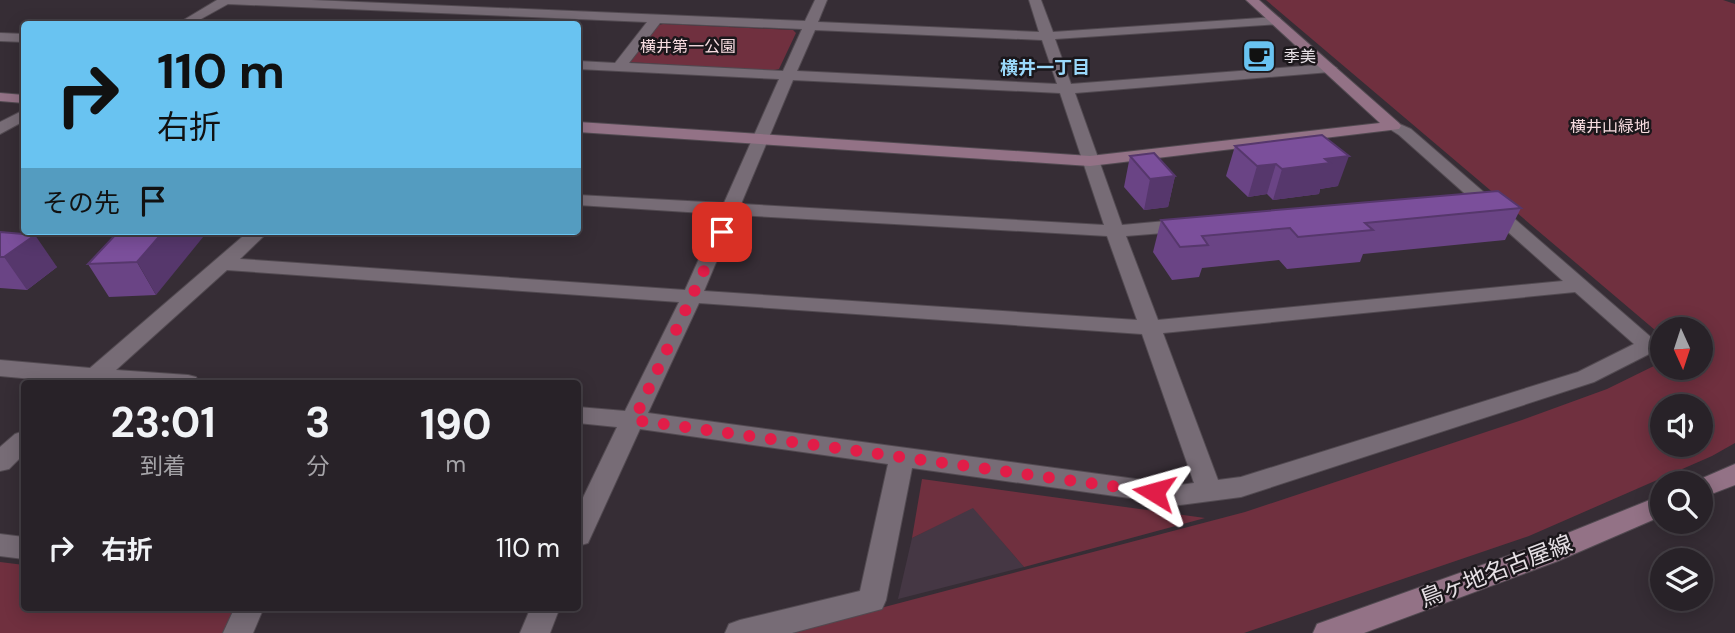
<!DOCTYPE html>
<html lang="ja">
<head>
<meta charset="utf-8">
<style>
	body { margin:0; font-family:"DM Sans","Noto Sans JP",sans-serif; background:#342f34; color:#f1f3f6; height:100vh; display:flex; flex-direction:column; font-size:26px; white-space:nowrap }
	* { box-sizing:border-box; margin:0 }
	p { font-size:23px; color:#a5a4a8 }
	.icon { flex:none; width:38px; height:38px; fill:none; stroke:currentColor; stroke-width:2; stroke-linecap:round; stroke-linejoin:round }
	.map { position:relative; flex:1; overflow:hidden }
	.details { position:absolute; left:21px; top:380px; width:560px; height:231px; display:flex; flex-direction:column; background:#282228; border-radius:7px; box-shadow:0 4px 18px #0003,0 0 0 2px #443f45 }
	.details>* { flex:none }
	.hud { position:absolute; left:21px; top:21px; width:560px; height:214px; border-radius:7px; box-shadow:0 4px 18px #0003,0 0 0 2px #443f45; background:#69c3f1; color:#111; overflow:hidden }
	.needle { width:46px; rotate:177deg }
	.fabs { position:absolute; left:1650px; top:317px; display:grid; gap:14px }
	.fabs a { display:grid; place-items:center; width:63px; height:63px; border-radius:50%; background:#282228; box-shadow:0 4px 18px #0003,0 0 0 2px #443f45; font-size:35px }
	.pin { position:absolute; display:grid; place-items:center; width:60px; height:60px; color:#fff; margin:-30px; border-radius:14px; box-shadow:0 4px 10px #0006 }
	.me { position:absolute; width:77px; margin:-38px; rotate:278deg; stroke-linejoin:round; filter:drop-shadow(0 0 5px #0008) }
	.turn { display:flex; align-items:center; gap:24px; height:147px; padding:0 21px; font-size:32px }
	.turn .icon { width:91px; height:91px; stroke-width:2.5 }
	.turn b { display:block; font-size:49px; line-height:60px }
	.then { display:flex; align-items:center; height:66px; padding:0 21px; background:#0003; gap:14px; font-size:26px }
	.eta { display:flex; justify-content:space-evenly; align-items:center; height:119px; text-align:center }
	.eta b { font-size:42px; font-weight:700; line-height:49px }
	ul { padding:0; list-style:none }
	li { display:flex; align-items:center; gap:21px; height:98px; padding:0 21px }
	li div { flex:1 }
	li b { display:block; font-size:26px }
	li em { font-style:normal }
	.map>svg:first-child { display:block }
</style>
</head>
<body>
<div class="map">
<svg width="1735" height="633" viewBox="0 0 1735 633">
	<rect width="100%" height="100%" fill="#362d35"/>
	<path fill="#453744" d="M973 507 1024 567 898 599 912 538Z"/>
	<path fill="#70303f" fill-rule="evenodd" d="M1266 0H1723L1735 4V443L1712 456 1529 536 1244 633H786L1245 512 1522 420 1607 389 1662 362V368H1701V329H1662V336ZM1662 406H1701V444H1662Z
		M663 24 793 30 796 33 779 69 770 71 629 62 656 26Z
		M922 479 1205 518 1024 567 973 508 912 538Z
		M0 562 24 565V607H236L223 633H0Z"/>
	<g fill="none" stroke-linecap="round" stroke-linejoin="round">
		<g stroke="#524a51" stroke-width="2">
			<path id="street" d="M217 0H312L805 21 815 0H827L818 22 1039 32 1029 0H1041L1053 32 1275 17 1280 18V24L1055 39 1071 84 1330 64 1337 68 1330 72 1075 93 1122 225 1188 219 1197 225 1188 231 1126 236 1158 320 1563 281 1399 135 1385 126 1393 121 1411 129 1660 345 1657 350 1594 382 1241 497 1180 505 912 468 886 600 882 609 792 633H725L729 624 740 620 860 591 888 464 640 429 588 543 578 546V508L617 427 578 423V407L625 411 679 302 227 270 116 370 188 375 196 377 199 383H76L0 376V360L90 368 249 231H269L240 259 685 290 719 214 578 205V195L724 203 779 79 578 69V61L615 63 647 22 228 4 192 24H177ZM660 23 802 29 783 71 629 63ZM815 30 1042 40 1057 84 797 71ZM793 80 1060 93 1104 225 741 204ZM736 215 1107 236 1137 320 704 291ZM1575 292 1634 344 1578 372 1241 477 1218 480 1163 333ZM699 303 1142 334 1194 483 1180 485 648 413Z
				M0 33 24 34V42L0 41Z
				M24 110V121L0 134V122Z
				M24 431V454L9 469 0 471V447L15 434Z
				M0 534 24 537V559L0 556Z
				M235 607H264L253 633H223Z
				M531 607H560L550 633H520Z"/>
		</g>
		<g stroke="#524a51" stroke-width="2">
			<path id="secondary" d="M1246 0H1259L1399 123 1401 126 1399 129 1090 166 578 132V122L1090 156 1380 123Z
				M0 93 24 95V103L0 101Z
				M1735 464V485L1701 498V483H1691Z
				M1662 495V516L1558 561 1364 633H1313L1317 624 1538 545Z"/>
		</g>
		<use href="#street" fill="#776c76" fill-rule="evenodd"/>
		<use href="#secondary" fill="#937286" fill-rule="evenodd"/>
	</g>
	<path fill="#6a4485" d="M1235 146 1338 186 1320 189 1319 194 1273 200 1267 194 1248 197 1226 176Z
		M1130 156 1175 176 1168 207 1144 210 1124 187Z
		M1521 208 1505 240 1363 254 1360 262 1287 269 1279 260 1202 268 1199 277 1172 280 1153 252 1161 220Z
		M119 231 156 295 109 297 88 264Z
		M0 232 57 267 27 290 0 288Z"/>
	<path fill="#56376c" d="M1349 156 1338 186 1320 189 1319 194 1273 200 1282 169 1325 159Z
		M1276 164 1267 194 1248 197 1257 166Z
		M1175 176 1168 207 1144 210 1150 179Z
		M164 231H208L156 295 137 262Z
		M35 235 57 267 27 290 4 257Z"/>
	<path fill="#7b4f9b" stroke="#56376c" stroke-width="2" d="M1322 135 1349 156 1325 159 1330 163 1282 169 1276 164 1257 166 1235 146Z
		M1154 153 1175 176 1150 179 1130 156Z
		M1498 191 1521 208 1365 223 1373 230 1298 237 1290 228 1202 236 1208 245 1180 247 1161 220Z
		M119 231H164L137 262 88 264Z
		M0 232 35 235 4 257H0Z"/>
	<g fill="none" stroke-linecap="round" stroke-linejoin="round">
		<path stroke="#e11d48" stroke-width="12" stroke-dasharray="0 21.6" d="M722 232 634 420 1154 492"/>
	</g>
	<defs>
		<g id="cafe-square" transform="scale(1.75)"><rect x="-9" y="-9" width="18" height="18" rx="4" fill="#69c3f1" stroke="#1b171b"/><path d="M-5.5-4.5H6V0H3Q3 3.5 0 3.5H-2.5Q-5.5 3.5-5.5 0ZM3-3.2v2h1.7v-2ZM-6 4.5H4V6H-6Z" fill="#111"/></g>
	</defs>
	<g fill-rule="evenodd">
		<use href="#cafe-square" x="1259" y="56"/>
	</g>
	<g text-anchor="middle" stroke-width="5" stroke-linejoin="round" paint-order="stroke">
		<g font-size="16" fill="#f7dce0" stroke="#1b171b">
			<text x="688" y="52">横井第一公園</text>
			<text x="1610" y="132">横井山緑地</text>
		</g>
		<g font-size="16" fill="#e6e0e5" stroke="#1b171b" text-anchor="start">
			<text x="1284" y="62">季美</text>
		</g>
		<g font-size="18" font-weight="bold" fill="#9ad9fb" stroke="#1b171b">
			<text x="1045" y="74">横井一丁目</text>
		</g>
		<g font-size="23" fill="#e6e0e5" stroke="#1b171b">
			<text transform="translate(1496 571) rotate(-21)" y="8">鳥ヶ地名古屋線</text>
		</g>
	</g>
</svg>
<div class="fabs">
<a><svg class="needle" viewBox="-14 -14 28 28"><path d="M0-13l5 13h-10z" fill="#e53935"/><path d="M0 13l5-13h-10z" fill="#a5a4a8"/></svg></a>
<a><svg class="icon" aria-label="sound" viewBox="0 0 24 24"><path d="M4 9h4l5-4v14l-5-4H4zM17 9q2 3 0 6"/></svg></a>
<a><svg class="icon" aria-label="search" viewBox="0 0 24 24"><circle cx="10" cy="10" r="6"/><path d="M15 15l6 6"/></svg></a>
<a><svg class="icon" aria-label="layers" viewBox="0 0 24 24"><path d="M12 4l9 5-9 5-9-5zM3 14l9 5 9-5"/></svg></a>
</div>
<div class="pin" style="left:722px;top:232px;background:#d93025"><svg class="icon" aria-label="arrive" viewBox="0 0 24 24"><path d="M6 21V4h12l-3 4 3 4H6"/></svg></div>
<svg class="me" style="left:1154px;top:492px" viewBox="-20 -20 40 40"><path d="M0-17L14 15 0 8-14 15z" fill="#e11d48" stroke="#fff" stroke-width="4"/></svg>
<div class="hud">
<div class="turn"><svg class="icon" aria-label="right" viewBox="0 0 24 24"><path d="M7 20v-9h11M14 6l5 5-5 5"/></svg><div><b>110 m</b>右折</div></div>
<div class="then">その先<svg class="icon" aria-label="arrive" viewBox="0 0 24 24"><path d="M6 21V4h12l-3 4 3 4H6"/></svg></div>
</div>
<section class="details">
<div class="eta">
<div><b>23:01</b><p>到着</p></div>
<div><b>3</b><p>分</p></div>
<div><b>190</b><p>m</p></div>
</div>
<ul>
<li><svg class="icon" aria-label="right" viewBox="0 0 24 24"><path d="M7 20v-9h11M14 6l5 5-5 5"/></svg><div><b>右折</b></div><em>110 m</em></li>
</ul>
</section>
</div>
</body>
</html>
